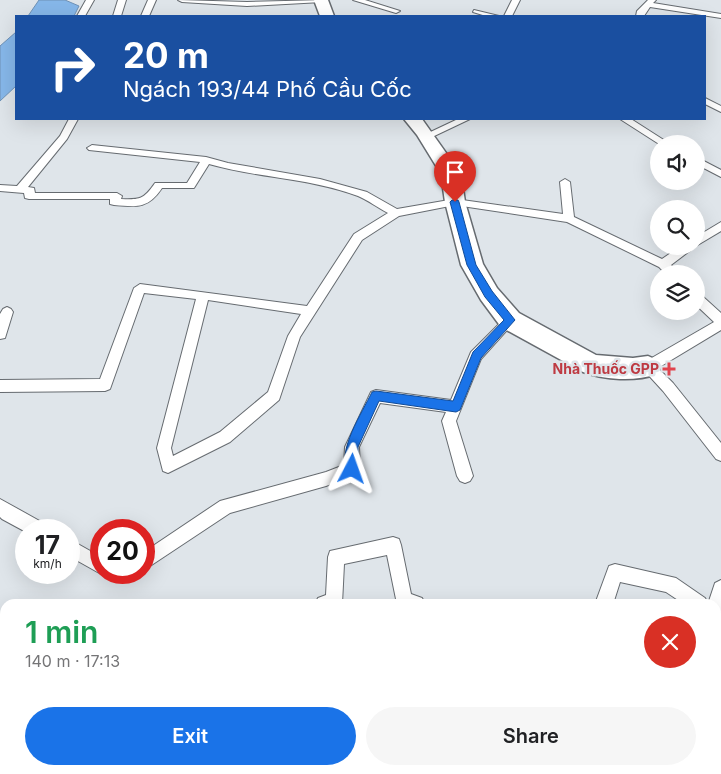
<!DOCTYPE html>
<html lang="en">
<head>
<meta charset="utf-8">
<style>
	body { margin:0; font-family:Inter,sans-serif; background:#f6f6f6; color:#202124; height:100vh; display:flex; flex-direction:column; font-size:19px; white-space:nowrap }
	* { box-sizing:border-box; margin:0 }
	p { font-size:16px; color:#757577 }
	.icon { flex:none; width:28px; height:28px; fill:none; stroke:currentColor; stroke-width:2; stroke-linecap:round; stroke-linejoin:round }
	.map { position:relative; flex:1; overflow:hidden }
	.details { position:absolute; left:0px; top:599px; width:721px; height:176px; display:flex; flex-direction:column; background:#fff; border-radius:15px 15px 0 0; box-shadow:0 5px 20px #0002 }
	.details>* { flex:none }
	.banner { position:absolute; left:15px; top:15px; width:691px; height:105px; border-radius:0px; box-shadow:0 5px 20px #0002; background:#1a4fa0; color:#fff; overflow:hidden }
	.fabs { position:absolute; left:650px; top:135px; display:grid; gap:10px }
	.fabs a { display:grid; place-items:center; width:55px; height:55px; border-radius:50%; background:#fff; box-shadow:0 5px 20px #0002; font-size:25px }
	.speed { position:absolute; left:15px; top:519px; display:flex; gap:10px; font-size:25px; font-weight:700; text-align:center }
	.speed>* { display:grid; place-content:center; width:65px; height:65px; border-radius:50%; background:#fff; box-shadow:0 5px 20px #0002; line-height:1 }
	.speed small { font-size:12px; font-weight:400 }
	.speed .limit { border:8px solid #d22; background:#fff; color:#111 }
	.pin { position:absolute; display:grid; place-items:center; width:42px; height:42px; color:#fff; margin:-51px -21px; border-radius:50% 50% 50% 0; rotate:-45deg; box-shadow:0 0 5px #0007 }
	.pin .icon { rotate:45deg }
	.me { position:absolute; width:55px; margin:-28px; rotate:4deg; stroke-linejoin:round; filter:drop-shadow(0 0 4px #0008) }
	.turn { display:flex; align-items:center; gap:18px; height:105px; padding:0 25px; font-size:22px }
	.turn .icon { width:65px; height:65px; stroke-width:2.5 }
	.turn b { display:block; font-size:35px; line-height:42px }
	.round { display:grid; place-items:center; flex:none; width:52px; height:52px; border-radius:26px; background:#f6f6f6 }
	.head { display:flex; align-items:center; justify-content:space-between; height:85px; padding:0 25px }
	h1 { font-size:30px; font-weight:600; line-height:38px; color:#1e9e55 }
	.primary-button { display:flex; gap:10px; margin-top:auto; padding:10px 25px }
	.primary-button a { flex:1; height:58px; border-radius:30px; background:#1a73e8; color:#fff; font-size:20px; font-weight:600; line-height:58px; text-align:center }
	.primary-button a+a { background:#f6f6f6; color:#202124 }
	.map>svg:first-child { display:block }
</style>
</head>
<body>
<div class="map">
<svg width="721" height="774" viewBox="0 0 721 774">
	<rect width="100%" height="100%" fill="#dfe5ea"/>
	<path fill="#86b7e9" stroke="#6f92b6" d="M39 0H65L79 6 74 16H28Z
		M16 32V86L0 101V46Z"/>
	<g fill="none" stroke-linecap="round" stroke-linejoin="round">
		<g stroke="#666b70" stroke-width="2">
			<path id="lane" d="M86 0H94L85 16H77Z
				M118 0H126L121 16H113Z
				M148 0H156L149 16H141Z
				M178 0 247 2 326 0 322 2 247 6 182 2Z
				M353 0H365L400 11 396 13Z
				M512 0H520L512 16H504Z
				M648 0H656L653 3 721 14V18L650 7 644 16H636L637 11Z
				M474 10 499 16H486L473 12Z
				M705 98 721 106V112L705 104Z
				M69 119H78L67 139 28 187 34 188 35 193H117L122 196 121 199C140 200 144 199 155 183H187L200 162 89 150 87 148 92 145 206 157 228 163 320 179 367 192 397 209 455 199 563 214 560 182 565 179 570 182 574 217 662 259 681 246H696L671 265 679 274H666L659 267 567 222 455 205 399 216 362 240 300 337 279 400 230 442 168 473 163 471 157 448 196 299 144 293 110 389 105 391 0 392V380L100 379 134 288 140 284 307 306 354 234 388 213C378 208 368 200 358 196 310 178 257 178 209 164L194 188H162C148 209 137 207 114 205L110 204V199H29L25 198 24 193 0 191V185L17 186 60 136ZM208 300 301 314 288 336 268 392 220 432 173 456 171 448Z
				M458 119H470L430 138H424L422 136Z
				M620 119H631L670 144H659Z
				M696 157 721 170V177L696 164Z
				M721 222V231L696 246V237Z
				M696 292 700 294 721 313V330L658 368 673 383 721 443V461L716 459 663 391 641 367 643 363 714 322 696 305Z
				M7 307 11 309 13 312 5 338 0 339V314L3 309Z
				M510 315 514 317 516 320 481 359 456 421 473 476 470 481 465 483 460 481 457 476 442 421 446 412 380 403 359 447 360 469 357 474 326 486 230 513 144 570V552L220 501 326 472 344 465 345 447 371 392 376 390 451 400 471 352 506 317Z
				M0 499 45 524 47 530H26V532L2 519 0 517Z
				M393 537 399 539 401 545 411 594 422 598 425 604H397L387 555 344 564 342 604H315L318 598 326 595 328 557 330 551Z
				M69 539 101 557V572H106L101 574 69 556Z
				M615 564 676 578 705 598 708 604H684L666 592 620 582 613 604H595L609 566Z
				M114 572H137L133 580 127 582 116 578Z
				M721 580V614L716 616V604H708L715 583Z
				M716 722 721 724V744L716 742Z
				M124 770H144V774H124Z
				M681 770H701V774H681Z"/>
		</g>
		<g stroke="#666b70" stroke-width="3">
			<path id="street" d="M314 0H328L334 16H320Z
				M404 119H422L461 174 465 202 483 264 497 288 519 313 596 355 633 358 648 356 657 360 661 367 657 374C635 382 605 380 583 372L501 327 481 300 461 265 445 202 441 174 417 135Z"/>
		</g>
		<use href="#lane" fill="#fff" fill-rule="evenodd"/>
		<use href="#street" fill="#fff" fill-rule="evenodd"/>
	</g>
	<path fill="#1a73e8" stroke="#114b97" d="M452 200H458L459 202 476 265 492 291 515 320 481 358 460 410 456 412 379 401 358 447V469L356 473 352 475 347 473C337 450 362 413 372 392L376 391 453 401 473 352 504 320 485 297 467 265 450 202Z"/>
	<path fill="#e0444e" stroke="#dfe5ea" stroke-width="2" d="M666.5 361.5h5v5h5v5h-5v5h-5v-5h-5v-5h5z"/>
	<g text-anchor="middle" stroke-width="5" stroke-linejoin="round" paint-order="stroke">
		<g font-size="14" font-weight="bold" fill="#be3a42" stroke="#dfe5ea" text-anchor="end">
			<text x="659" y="374">Nhà Thuốc GPP</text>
		</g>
	</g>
</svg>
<div class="fabs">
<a><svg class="icon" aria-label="sound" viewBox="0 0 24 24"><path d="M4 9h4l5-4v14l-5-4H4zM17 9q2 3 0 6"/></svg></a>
<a><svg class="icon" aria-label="search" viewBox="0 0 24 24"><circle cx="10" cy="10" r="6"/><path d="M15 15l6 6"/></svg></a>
<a><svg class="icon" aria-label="layers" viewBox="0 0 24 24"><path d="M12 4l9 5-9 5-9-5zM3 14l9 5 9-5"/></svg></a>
</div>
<div class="speed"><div>17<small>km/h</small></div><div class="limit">20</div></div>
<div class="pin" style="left:455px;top:202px;background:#d93025"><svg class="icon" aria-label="arrive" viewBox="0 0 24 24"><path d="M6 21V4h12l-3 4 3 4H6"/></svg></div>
<svg class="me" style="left:352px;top:469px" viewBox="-20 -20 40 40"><path d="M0-17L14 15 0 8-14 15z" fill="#1a73e8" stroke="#fff" stroke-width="4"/></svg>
<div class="banner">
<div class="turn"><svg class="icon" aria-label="right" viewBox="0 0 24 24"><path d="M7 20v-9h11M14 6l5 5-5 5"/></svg><div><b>20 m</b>Ngách 193/44 Phố Cầu Cốc</div></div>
</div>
<section class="details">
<div class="head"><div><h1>1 min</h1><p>140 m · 17:13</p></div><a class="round" style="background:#d93025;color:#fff"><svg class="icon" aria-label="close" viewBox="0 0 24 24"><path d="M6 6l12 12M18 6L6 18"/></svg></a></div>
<div class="primary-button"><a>Exit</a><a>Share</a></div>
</section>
</div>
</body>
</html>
